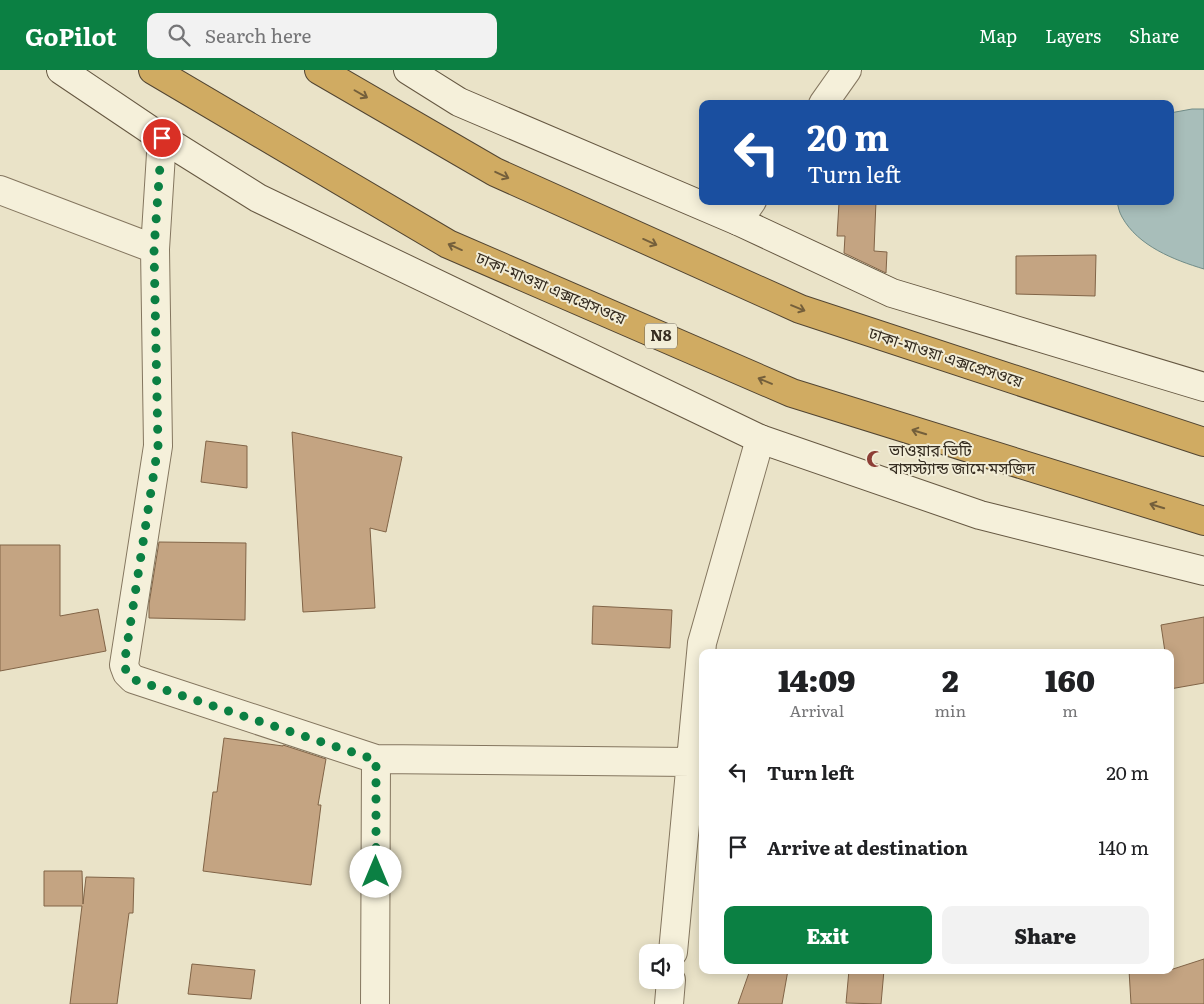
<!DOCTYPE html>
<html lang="en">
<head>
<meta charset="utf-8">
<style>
	body { margin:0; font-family:Literata,"Noto Sans Bengali",serif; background:#f2f2f2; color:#202124; height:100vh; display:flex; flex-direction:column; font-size:19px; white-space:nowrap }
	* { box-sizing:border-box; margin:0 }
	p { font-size:16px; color:#757577 }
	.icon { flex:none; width:28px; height:28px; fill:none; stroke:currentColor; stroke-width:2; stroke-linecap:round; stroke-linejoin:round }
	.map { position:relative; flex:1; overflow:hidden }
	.panel { position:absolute; left:699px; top:579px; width:475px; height:325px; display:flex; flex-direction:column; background:#fff; border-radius:10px; box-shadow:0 2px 12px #0003 }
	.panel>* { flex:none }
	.hud { position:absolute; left:699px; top:30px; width:475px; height:105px; border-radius:10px; box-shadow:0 2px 12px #0003; background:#1a4fa0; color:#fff; overflow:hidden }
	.fabs { position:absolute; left:639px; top:874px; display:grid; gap:10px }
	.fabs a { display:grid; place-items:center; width:45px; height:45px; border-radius:10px; background:#fff; box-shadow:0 2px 12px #0003; font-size:25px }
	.pin { position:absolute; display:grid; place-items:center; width:42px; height:42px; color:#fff; margin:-21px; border:2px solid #fff; border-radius:50%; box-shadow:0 1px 5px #0007 }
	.me { position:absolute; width:55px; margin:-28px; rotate:0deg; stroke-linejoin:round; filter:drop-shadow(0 0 4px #0008) }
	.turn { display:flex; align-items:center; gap:18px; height:105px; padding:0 25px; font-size:22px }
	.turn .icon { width:65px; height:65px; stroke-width:2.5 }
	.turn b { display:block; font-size:35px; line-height:42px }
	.eta { display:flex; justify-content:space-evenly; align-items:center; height:85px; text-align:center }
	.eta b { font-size:30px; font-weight:800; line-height:35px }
	.action { display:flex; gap:10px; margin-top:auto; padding:10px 25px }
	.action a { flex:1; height:58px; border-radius:10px; background:#0b8043; color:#fff; font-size:20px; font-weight:800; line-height:58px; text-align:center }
	.action a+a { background:#f2f2f2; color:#202124 }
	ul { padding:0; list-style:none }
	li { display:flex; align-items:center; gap:15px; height:75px; padding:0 25px }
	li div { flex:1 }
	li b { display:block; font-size:19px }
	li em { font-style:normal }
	header { display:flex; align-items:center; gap:30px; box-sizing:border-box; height:70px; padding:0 25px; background:#0b8043; color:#fff }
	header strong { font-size:24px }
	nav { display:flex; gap:28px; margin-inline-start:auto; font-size:18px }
	.search { width:350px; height:45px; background:#f2f2f2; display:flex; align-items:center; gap:12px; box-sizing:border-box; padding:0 18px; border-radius:10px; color:#757577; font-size:19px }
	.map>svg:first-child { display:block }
</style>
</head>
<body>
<header>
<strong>GoPilot</strong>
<div class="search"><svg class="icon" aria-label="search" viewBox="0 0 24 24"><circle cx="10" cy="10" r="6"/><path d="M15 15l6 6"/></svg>Search here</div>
<nav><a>Map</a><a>Layers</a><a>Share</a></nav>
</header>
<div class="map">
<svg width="1204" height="934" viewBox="0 0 1204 934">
	<rect width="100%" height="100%" fill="#eae3c8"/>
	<path fill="#a8beba" stroke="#708c88" d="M1192 39H1204V199C1174 190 1138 176 1122 147 1119 142 1118 136 1117 131H1170V43Z"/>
	<path fill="#c4a482" stroke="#816447" d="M847 131H876L874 181 887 182 886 203 844 183 845 166H837L839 133H847Z
		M1096 185 1095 226 1016 224V186Z
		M292 362 402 387 386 462 370 458 375 538 303 542Z
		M206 371 247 376V418L201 412Z
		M159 472 246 473 245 550 149 548V534Z
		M0 475H60V546L98 539 106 581 0 601Z
		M593 536 672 540 670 578 592 574Z
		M1204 547V613L1170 619V582H1165L1161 555Z
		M224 668 283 676V675L326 689 318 735H321L311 815 203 801 213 722H217Z
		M44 801H82L83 834 86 807 134 808 133 843H129L117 934H70L82 836H44Z
		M1204 889V934H1131L1129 900H1170Z
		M192 894 255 900 251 929 188 924Z
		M750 900H788L782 934H738Z
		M849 900H884L881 934 846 933Z"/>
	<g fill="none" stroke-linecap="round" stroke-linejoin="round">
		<g stroke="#84765f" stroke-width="30">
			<path id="street" d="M823 34 847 0
				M162 68 155 179 158 376 124 595 127 603 133 609 376 689
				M0 120 155 179
				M738 151 752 131
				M673 882 702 573 760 369
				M375 934 376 689 691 692
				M669 934 671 910"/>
		</g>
		<g stroke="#665842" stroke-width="30">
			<path id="secondary" d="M61 0 162 68 258 128 760 369 980 445 1204 501
				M408 0 459 32 738 151 892 223 1204 317"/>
		</g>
		<g stroke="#524532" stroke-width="30">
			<path id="highway" d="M153 0 448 174 792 323 1204 451
				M319 0 495 102 800 239 1204 372"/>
		</g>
		<use href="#street" stroke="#f5f0da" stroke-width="28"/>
		<use href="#secondary" stroke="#f5f0da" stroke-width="28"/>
		<use href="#highway" stroke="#d0ab62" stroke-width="28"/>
	</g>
	<defs><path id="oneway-shaft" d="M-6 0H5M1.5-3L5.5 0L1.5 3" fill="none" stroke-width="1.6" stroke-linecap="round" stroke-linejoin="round" transform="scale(1.25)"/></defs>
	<g stroke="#745f3b">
		<use href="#oneway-shaft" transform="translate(361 24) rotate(30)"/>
		<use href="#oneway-shaft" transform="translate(502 105) rotate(25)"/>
		<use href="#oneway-shaft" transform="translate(650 172) rotate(24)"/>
		<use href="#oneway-shaft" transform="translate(455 177) rotate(-156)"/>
		<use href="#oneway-shaft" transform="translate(798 238) rotate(22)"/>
		<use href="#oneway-shaft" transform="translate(765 311) rotate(-157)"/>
		<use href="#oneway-shaft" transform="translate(919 362) rotate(-163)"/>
		<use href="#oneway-shaft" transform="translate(1157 436) rotate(-163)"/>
	</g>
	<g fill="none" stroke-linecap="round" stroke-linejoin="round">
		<path stroke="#0b8043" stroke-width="9" stroke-dasharray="0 16.2" d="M162 68 154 179 158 376 124 595 127 603 132 609 376 690V802"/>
	</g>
	<defs>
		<g id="mosque-bare" transform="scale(1.35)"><path d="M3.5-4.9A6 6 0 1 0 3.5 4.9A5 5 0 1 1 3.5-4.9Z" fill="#8d3e35" stroke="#f2edd7" stroke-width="2.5" paint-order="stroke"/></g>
	</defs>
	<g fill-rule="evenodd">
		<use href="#mosque-bare" x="875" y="389"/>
	</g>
	<g text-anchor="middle" stroke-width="4" stroke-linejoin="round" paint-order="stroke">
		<rect fill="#f2edd7" stroke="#6e6758" stroke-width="1" x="645" y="253.5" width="32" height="25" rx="4"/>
		<g font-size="15" font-weight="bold" fill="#362d21">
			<text x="661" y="271">N8</text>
		</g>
		<g font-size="16" fill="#362d21" stroke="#f2edd7">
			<text transform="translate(551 218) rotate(23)" y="6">ঢাকা-মাওয়া এক্সপ্রেসওয়ে</text>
			<text transform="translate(946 287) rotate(18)" y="6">ঢাকা-মাওয়া এক্সপ্রেসওয়ে</text>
		</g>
		<g font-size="16" fill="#362d21" stroke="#f2edd7" text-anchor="start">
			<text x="889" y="386">ভাওয়ার ভিটি<tspan x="889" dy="18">বাসস্ট্যান্ড জামে মসজিদ</tspan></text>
		</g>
	</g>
</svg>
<div class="fabs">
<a><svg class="icon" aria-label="sound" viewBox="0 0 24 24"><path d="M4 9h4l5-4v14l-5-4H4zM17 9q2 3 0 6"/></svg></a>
</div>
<div class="pin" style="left:162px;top:68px;background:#d93025"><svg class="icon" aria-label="arrive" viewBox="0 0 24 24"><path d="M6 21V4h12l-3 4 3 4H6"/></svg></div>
<svg class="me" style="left:376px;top:802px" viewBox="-20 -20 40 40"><circle r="19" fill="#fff"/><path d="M0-13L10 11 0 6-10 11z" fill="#0b8043"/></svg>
<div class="hud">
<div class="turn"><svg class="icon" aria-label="left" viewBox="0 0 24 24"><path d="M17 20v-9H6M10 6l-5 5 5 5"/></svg><div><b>20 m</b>Turn left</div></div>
</div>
<section class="panel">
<div class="eta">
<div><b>14:09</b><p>Arrival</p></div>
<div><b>2</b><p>min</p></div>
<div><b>160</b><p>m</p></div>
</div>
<ul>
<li><svg class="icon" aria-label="left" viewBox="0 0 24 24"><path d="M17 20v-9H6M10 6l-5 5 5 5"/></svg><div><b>Turn left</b></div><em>20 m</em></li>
<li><svg class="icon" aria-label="arrive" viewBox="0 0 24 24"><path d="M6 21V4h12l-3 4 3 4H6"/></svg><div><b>Arrive at destination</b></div><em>140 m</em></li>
</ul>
<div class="action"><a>Exit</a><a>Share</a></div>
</section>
</div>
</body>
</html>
